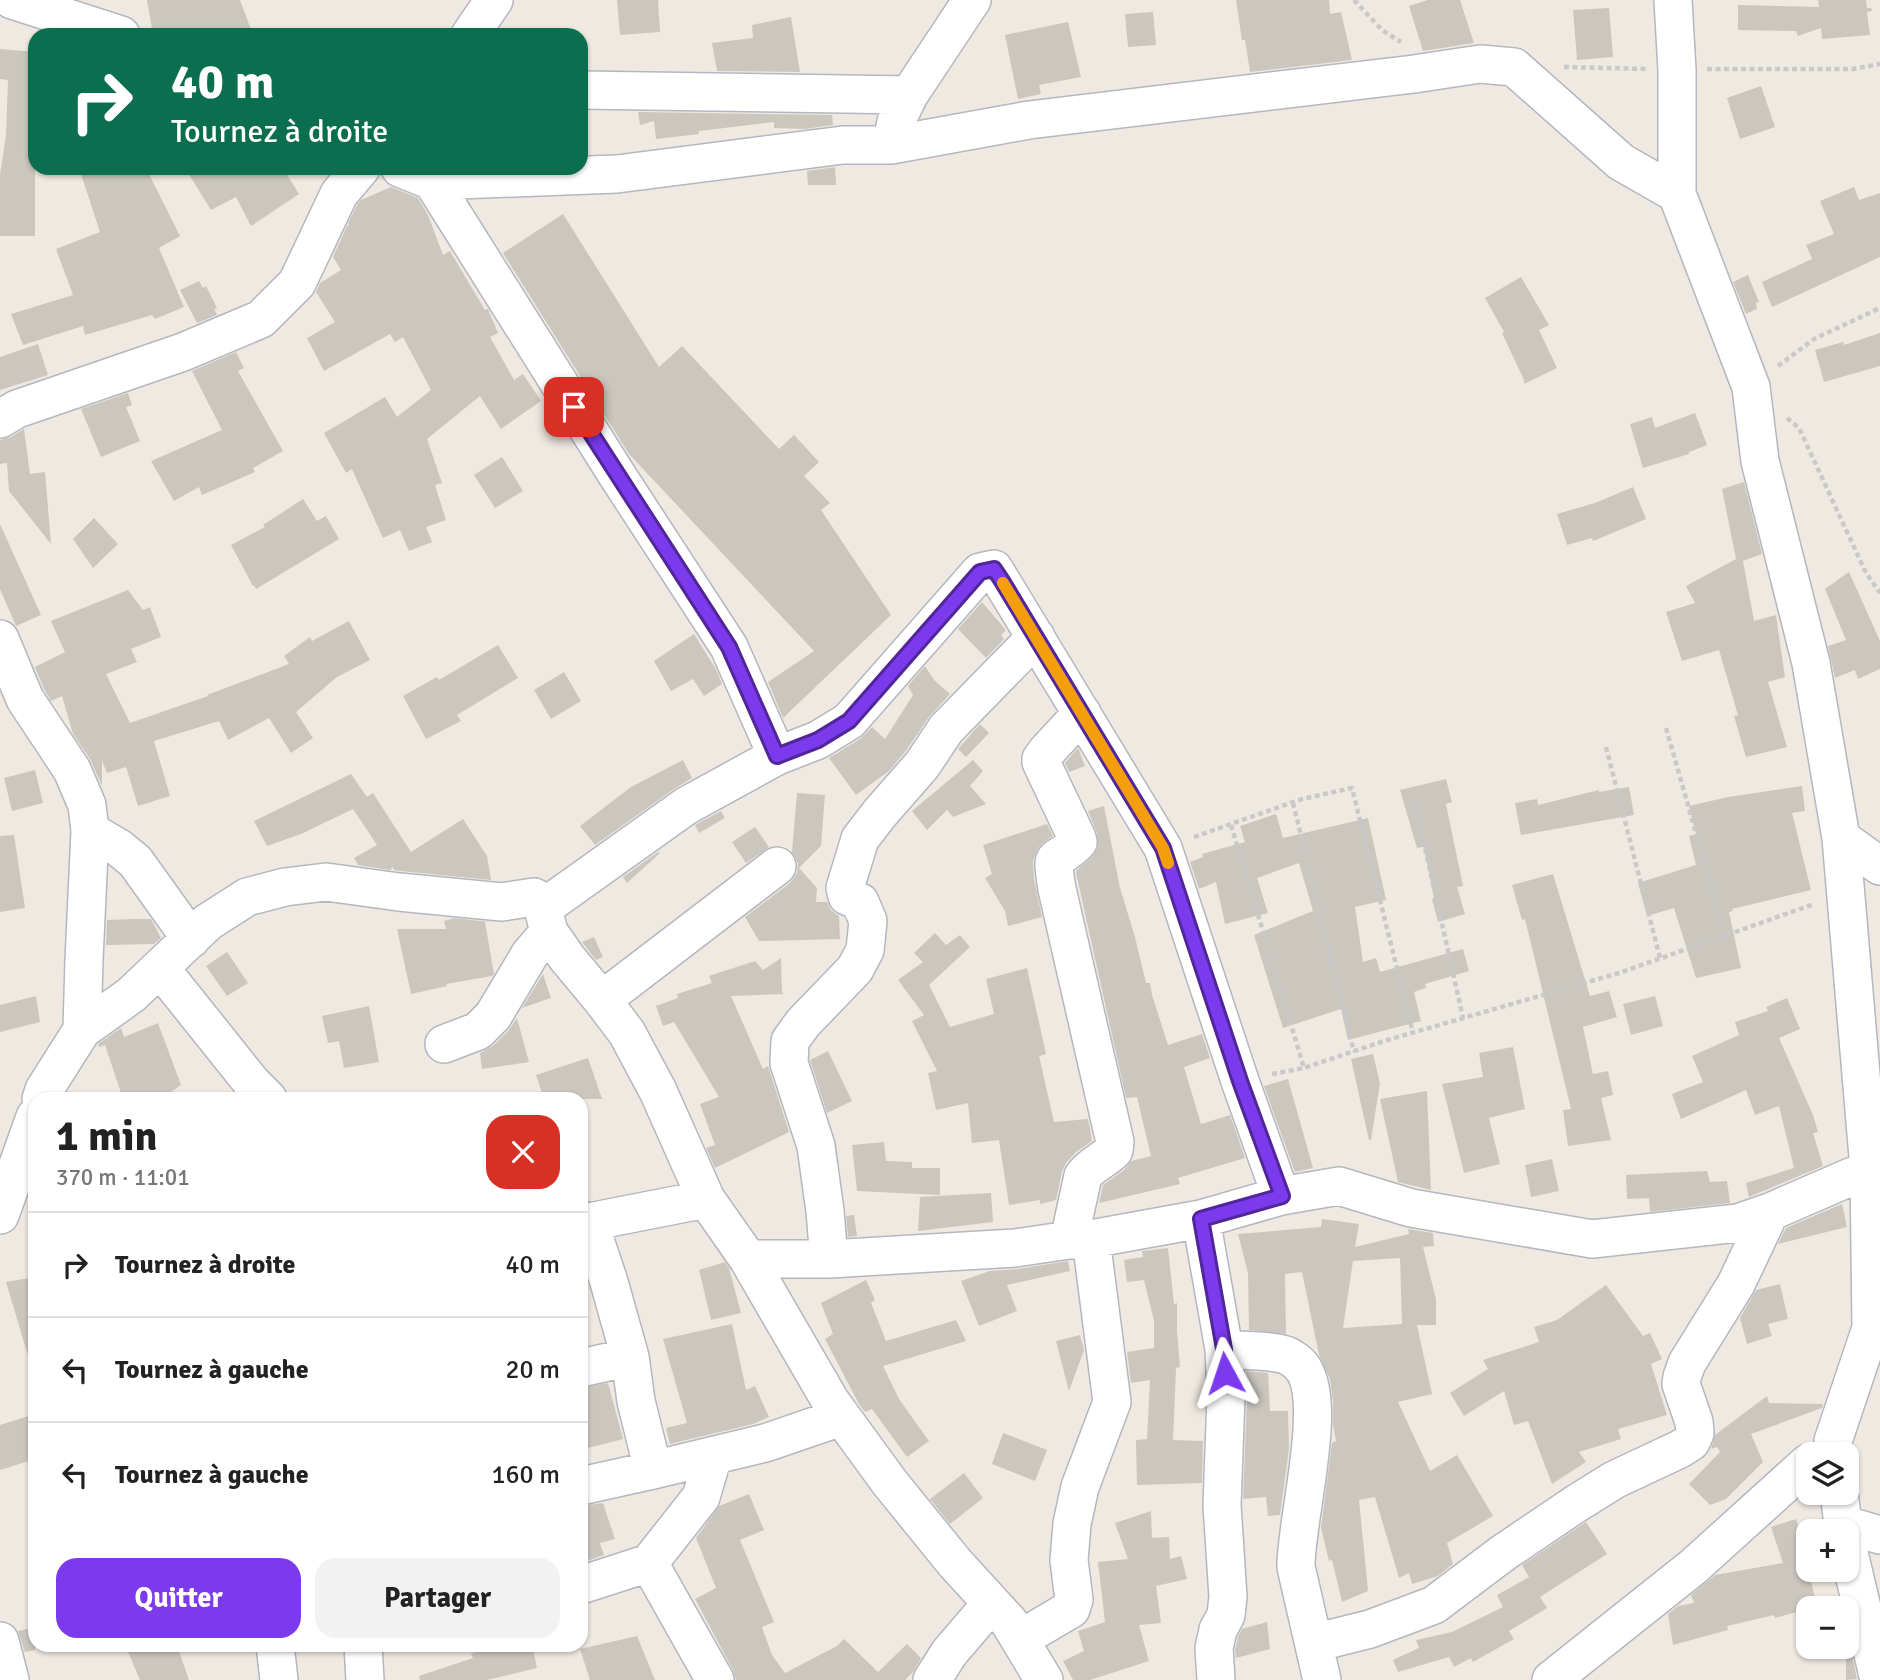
<!DOCTYPE html>
<html lang="fr">
<head>
<meta charset="utf-8">
<style>
	body { margin:0; font-family:Signika,sans-serif; background:#f2f2f2; color:#222; height:100vh; display:flex; flex-direction:column; font-size:26px; white-space:nowrap }
	* { box-sizing:border-box; margin:0 }
	p { font-size:23px; color:#767676 }
	.icon { flex:none; width:38px; height:38px; fill:none; stroke:currentColor; stroke-width:2; stroke-linecap:round; stroke-linejoin:round }
	.map { position:relative; flex:1; overflow:hidden }
	.side { position:absolute; left:28px; top:1092px; width:560px; height:560px; display:flex; flex-direction:column; background:#fff; border-radius:21px; box-shadow:0 2px 5px #0004 }
	.side>* { flex:none }
	.top-card { position:absolute; left:28px; top:28px; width:560px; height:147px; border-radius:21px; box-shadow:0 2px 5px #0004; background:#0b6e4f; color:#fff; overflow:hidden }
	.tools { position:absolute; left:1796px; top:1442px; display:grid; gap:14px }
	.tools a { display:grid; place-items:center; width:63px; height:63px; border-radius:14px; background:#fff; box-shadow:0 2px 5px #0004; font-size:35px }
	.pin { position:absolute; display:grid; place-items:center; width:60px; height:60px; color:#fff; margin:-30px; border-radius:14px; box-shadow:0 4px 10px #0006 }
	.me { position:absolute; width:77px; margin:-38px; rotate:355deg; stroke-linejoin:round; filter:drop-shadow(0 0 5px #0008) }
	.turn { display:flex; align-items:center; gap:24px; height:147px; padding:0 28px; font-size:32px }
	.turn .icon { width:91px; height:91px; stroke-width:2.5 }
	.turn b { display:block; font-size:49px; line-height:60px }
	.round { display:grid; place-items:center; flex:none; width:74px; height:74px; border-radius:21px; background:#f2f2f2 }
	.head { display:flex; align-items:center; justify-content:space-between; height:119px; padding:0 28px }
	h1 { font-size:42px; font-weight:700; line-height:52px }
	.cta { display:flex; gap:14px; margin-top:auto; padding:14px 28px }
	.cta a { flex:1; height:80px; border-radius:21px; background:#7c3aed; color:#fff; font-size:28px; font-weight:700; line-height:80px; text-align:center }
	.cta a+a { background:#f2f2f2; color:#222 }
	ul { padding:0; list-style:none }
	li { display:flex; align-items:center; gap:21px; height:105px; padding:0 28px; border-top:2px solid #e0e0e0 }
	li div { flex:1 }
	li b { display:block; font-size:26px }
	li em { font-style:normal }
	.map>svg:first-child { display:block }
</style>
</head>
<body>
<div class="map">
<svg width="1880" height="1680" viewBox="0 0 1880 1680">
	<rect width="100%" height="100%" fill="#efe9e1"/>
	<path fill="#cbc7bf" fill-rule="evenodd" d="M147 0H240L253 35H153Z
		M617 0H658L660 32 620 35Z
		M1236 0H1329L1330 14 1341 12 1352 60 1250 72 1245 40H1242Z
		M1428 0H1460L1474 43 1423 51 1409 6Z
		M1818 0H1866L1867 8H1871L1872 11 1867 12 1870 35 1822 39 1821 28 1798 36 1796 31 1738 30V5L1819 7Z
		M1609 8 1613 57 1577 60 1573 10Z
		M1153 12 1156 45 1128 47 1125 14Z
		M791 17 800 72 717 71 712 43 753 38 752 25Z
		M1068 22 1081 77 1039 85 1041 94 1018 99 1005 35Z
		M0 49 35 52V236H0V175L6 135 8 80 0 79Z
		M1761 86 1775 127 1740 139 1727 98Z
		M638 112 832 115 833 125 805 129 774 128V122L699 131V134L656 139 654 121 640 125Z
		M835 167 836 185H808L807 171Z
		M79 168H146L180 236 159 248 184 307 155 319 152 315 85 335 83 326 23 345 11 314 73 295 56 249 100 232Z
		M185 168H283L299 194 251 226 236 197 211 210Z
		M391 187 418 198 428 215 443 255 450 251 485 310 488 309 498 333 490 337 514 380 523 374 541 401 501 429 480 396 427 439 442 483 435 485 446 520 426 527 432 542 409 551 400 530 383 538 352 469 346 473 324 433 385 397 397 417 431 390 403 337 395 342 390 334 324 371 307 338 335 322 316 292 320 283 341 270 333 257 347 226 349 225 348 223 357 205 361 200Z
		M1854 187 1859 200 1880 193V257L1772 307 1762 282 1812 259 1806 245 1834 234 1820 201Z
		M563 214 659 367 682 346 779 449 794 435 819 462 804 476 830 503 821 510 891 615 783 718 768 682 814 651 629 454 503 253Z
		M1748 275 1759 302 1756 303 1757 309 1746 314 1733 282Z
		M1521 277 1549 325 1539 330 1557 368 1524 384V380L1502 333 1504 332 1485 298Z
		M199 281 203 288 206 286 217 308 214 309 217 315 197 323 180 290Z
		M1880 333V366L1824 382 1815 350 1843 342 1844 345Z
		M38 344 48 375 0 390V357Z
		M236 352 244 368 238 371 283 451 253 468 255 472 202 495 199 487 174 501 151 461 222 430 192 371Z
		M128 393 132 405 126 407 140 441 101 457 81 409Z
		M1695 413 1707 445 1689 452V454L1643 468 1630 424 1652 417 1655 428Z
		M24 429 30 474 45 472 51 544 9 491 7 463 0 464V440L11 437Z
		M502 457 523 491 495 508 474 475Z
		M1744 482 1762 554 1743 561 1754 621 1776 615 1785 677 1768 682 1787 747 1746 757 1734 716 1738 715 1719 650 1682 661 1666 612 1695 603 1686 586 1736 559 1722 489Z
		M1633 487 1646 519 1593 541 1592 538 1567 545 1557 514 1595 503Z
		M303 499 317 521 326 516 339 539 256 589 254 585 253 586 231 545 265 527 263 525Z
		M94 518 118 544 93 568 73 539Z
		M0 524 41 615 16 626 0 589Z
		M1849 572 1880 641V669L1858 679 1855 670 1835 678 1828 646 1846 640 1825 589Z
		M128 590 143 610 150 607 161 637 131 649 137 662 106 674 130 723 208 696 207 695 289 664 284 656 310 637 312 641 349 621 370 660 337 677 296 712 313 738 291 753 269 718 228 740 219 721 154 741 170 796 138 806 126 767 107 773 102 761V786L90 759 73 734 62 696 51 701 44 689 35 667 65 652 51 621Z
		M982 602 1006 630 1001 635 1004 639 986 658 958 629Z
		M694 634 717 671 722 684 704 696 693 679 671 691 654 661Z
		M498 645 518 678 457 715 461 721 426 739 403 696 437 677 439 680Z
		M925 666 934 680 950 694 929 717 905 752 889 771 856 795 829 758 860 739 872 727 885 739 913 695 908 686Z
		M564 672 581 701 551 719 534 690Z
		M980 724 989 733 966 757 958 749Z
		M1078 748 1085 766 1069 772 1065 763Z
		M683 760 692 778 674 789 595 845 580 826 631 787Z
		M973 760 983 771 970 786 986 804 953 817 947 810 927 830 912 811Z
		M35 770 43 803 12 811 4 778Z
		M351 774 367 797 373 793 411 852 463 819 487 856 491 880 401 871 394 870 393 867 390 870 358 865 354 858 377 845 353 809 301 834 267 846 254 821Z
		M1446 779 1452 802 1446 804 1463 886 1457 887 1465 914 1438 922 1432 899 1434 898 1424 847 1417 848 1400 790Z
		M1802 786 1805 811 1792 813 1811 890 1732 909 1733 911 1729 912 1741 968 1696 978 1674 908 1647 916 1638 883 1696 865 1689 836 1696 834 1689 806 1728 797Z
		M1629 787 1634 815 1521 835 1515 803 1537 799 1538 805 1599 790V792Z
		M797 793 825 795 821 846 799 868 817 888 816 902H827L831 910 839 916 840 939 759 941 745 917 790 883 797 873 798 863 792 852Z
		M1104 806 1120 888 1135 937 1146 983H1150L1152 995 1168 1045 1202 1034 1210 1058 1184 1067 1201 1124 1230 1115 1245 1158 1178 1178 1180 1184 1099 1203 1103 1185 1124 1170 1131 1161 1151 1156 1137 1097 1126 1098 1076 873V871L1092 857 1098 847 1097 833 1088 811Z
		M721 811 725 818 699 833 695 825Z
		M1276 814 1283 838 1368 818 1386 900 1355 907 1363 962 1376 958 1380 972 1463 949 1469 971 1425 984 1426 988 1414 992 1421 1021 1348 1040 1341 1009 1283 1028 1254 935 1313 911 1299 863 1257 878 1268 913 1225 924 1216 882 1199 889 1190 862 1203 857 1202 854 1245 842 1240 826Z
		M1047 824 1053 836 1044 842 1038 848 1033 861 1034 879 1042 917 1008 926 1005 911 985 878 992 874 983 845Z
		M755 827 769 847 746 863 732 842Z
		M14 835 25 908 0 912V836Z
		M658 852 660 853 627 883 623 877Z
		M1553 874 1590 996 1609 991 1617 1017 1583 1027 1593 1074 1608 1071 1613 1095 1601 1098 1611 1140 1568 1146 1563 1110 1571 1109 1525 919 1522 920 1512 885Z
		M454 918 489 922H485L494 974 492 976 446 984 447 986 411 994 397 929H446L444 921Z
		M133 919H151L161 938 154 944 106 945 107 920Z
		M935 933 946 945 960 935 970 947 929 985 950 1027 994 1014 986 979 1027 968 1046 1054 1039 1056 1054 1122 1088 1119 1090 1128 1092 1141 1076 1152 1066 1163 1062 1172 1056 1200 1040 1204V1200L1009 1205 999 1140 972 1143 968 1103 936 1110 928 1073 937 1071 912 1021 924 1015 898 980 923 962 914 953Z
		M594 937 603 957 596 960 582 942Z
		M227 952 248 983 227 996 206 966Z
		M781 958 782 992 784 994 731 996 763 1069 768 1066 789 1132 715 1168 706 1148 715 1145 700 1104 719 1097 674 1022 663 1026 656 1006 678 998 677 994 712 983 709 976 755 961 763 970Z
		M543 974 551 998 522 1008Z
		M36 996 40 1022 0 1032V1005Z
		M1655 996 1663 1026 1631 1035 1623 1004Z
		M1787 998 1800 1029 1779 1038 1813 1115 1818 1132 1813 1133 1823 1166 1749 1197 1746 1183 1794 1168 1779 1106 1755 1115 1746 1090 1681 1119 1672 1094 1703 1082 1692 1056 1739 1035 1735 1022 1768 1011 1766 1007Z
		M369 1006 379 1062 344 1068 339 1041 328 1043 322 1016Z
		M517 1018 529 1062 482 1069 480 1053 493 1046 508 1031Z
		M158 1023 181 1085 161 1099H123L105 1045 99 1047 98 1044 121 1028 124 1037Z
		M1513 1047 1525 1109 1489 1118 1500 1164 1464 1173 1442 1084 1483 1077 1479 1053Z
		M828 1051 852 1101 827 1113 810 1060Z
		M1373 1054 1380 1083 1371 1140H1369L1351 1059Z
		M588 1058 602 1099H544L536 1075Z
		M1288 1079 1313 1168 1295 1172 1264 1086Z
		M1427 1091 1431 1190 1398 1182 1380 1099Z
		M884 1142 886 1161 912 1162V1168H940V1195L857 1191 852 1145Z
		M1552 1159 1559 1191 1531 1197 1525 1165Z
		M1707 1171 1710 1182 1727 1181 1730 1203 1650 1212 1649 1198 1627 1199 1626 1175Z
		M991 1193 993 1222 918 1231 920 1197Z
		M1842 1204 1847 1227 1778 1244 1786 1228Z
		M854 1215 857 1236 848 1237 846 1216Z
		M1322 1219 1359 1224 1355 1247 1409 1234 1408 1229 1433 1233 1434 1246 1423 1247 1436 1299V1325H1417L1432 1394 1398 1402 1430 1471 1457 1455 1493 1516 1447 1543 1453 1564 1438 1576 1412 1584 1409 1573 1399 1578 1375 1497 1359 1500 1368 1591 1342 1602 1332 1560 1329 1561 1321 1528 1332 1443 1336 1441 1333 1426V1402L1330 1379 1319 1355 1302 1272 1285 1274 1286 1334 1249 1330 1248 1273 1238 1234 1321 1227ZM1400 1258 1402 1324 1343 1328 1353 1261Z
		M1168 1248 1174 1304 1177 1303V1331L1180 1367 1176 1368 1173 1440 1203 1441 1202 1483 1137 1485 1136 1440 1147 1439 1150 1380 1131 1383 1127 1352 1154 1348V1321L1144 1280 1127 1282 1124 1260 1143 1257 1142 1251Z
		M1068 1261 1070 1271 1007 1285 1017 1311 979 1326 961 1281 990 1271 1018 1269Z
		M725 1262 729 1268 741 1313 711 1320 699 1270Z
		M35 1277V1359H29L6 1282Z
		M866 1280 875 1300 871 1303 886 1341 956 1320 966 1341 883 1366 899 1399 929 1441 907 1457 872 1409 865 1412 859 1404 825 1339 833 1334 821 1303Z
		M1780 1284 1788 1319 1768 1324 1772 1336 1747 1344 1740 1318 1756 1290Z
		M1606 1285 1643 1336 1650 1333 1662 1359 1651 1364 1667 1415 1618 1429 1621 1439 1579 1452 1586 1462 1552 1484 1528 1421 1514 1425 1504 1391 1464 1416 1450 1393 1488 1369 1483 1360 1539 1342 1534 1327 1557 1320Z
		M732 1324 746 1390 755 1386 769 1417 753 1424 670 1444 666 1428 687 1423 663 1339Z
		M1080 1335 1084 1350 1069 1391 1056 1341Z
		M1246 1371 1268 1373 1270 1411H1288L1289 1449 1280 1515 1268 1516 1266 1497 1243 1499 1247 1397Z
		M608 1383 623 1439 588 1448 581 1421V1388Z
		M1767 1396 1769 1403 1823 1404 1822 1408 1751 1434 1763 1462 1726 1499 1710 1505 1689 1484 1720 1452 1717 1447 1711 1449 1715 1435Z
		M35 1414V1459L0 1470V1425Z
		M1003 1433 1047 1450 1035 1481 992 1464Z
		M964 1473 983 1498 950 1524 930 1499Z
		M749 1494 764 1530 740 1540 774 1622 762 1627 772 1655 785 1673 837 1646 844 1639 878 1672 907 1644 921 1658 913 1672 905 1680H736L733 1670 695 1599 716 1588 696 1538 719 1506Z
		M603 1503 615 1539 600 1543 604 1555 581 1563V1506Z
		M1151 1511 1152 1538 1169 1537 1170 1559 1181 1556 1187 1579 1156 1586 1161 1623 1139 1625 1149 1661 1090 1680H1073L1063 1661 1084 1651 1078 1631 1105 1622 1098 1562 1128 1559 1115 1523Z
		M1796 1519 1808 1558V1570H1811L1812 1573H1809L1817 1606 1775 1618 1774 1615 1727 1626 1728 1630 1673 1645 1668 1614 1678 1606 1694 1603 1691 1595 1715 1575 1783 1563 1771 1527Z
		M1586 1522 1607 1554 1540 1597 1547 1608 1509 1631 1514 1639 1473 1662 1471 1658 1454 1667 1449 1657 1398 1672 1393 1660 1419 1648 1416 1640 1452 1632 1503 1607 1497 1595 1529 1577 1522 1565Z
		M1267 1622 1270 1649 1236 1658 1235 1650 1238 1637 1242 1629Z
		M35 1627V1650L25 1652 18 1631Z
		M637 1636 655 1680H590L580 1649Z
		M125 1645H177L189 1680H140Z
		M494 1645H532L537 1668 487 1680H420L419 1676 473 1658 471 1654Z
		M1846 1647H1850L1857 1679 1846 1680Z"/>
	<g fill="none" stroke-linecap="round" stroke-linejoin="round">
		<g stroke="#b4b7c1" stroke-width="40">
			<path id="minor" d="M12 0 121 35
				M1673 0 1677 70V194L1751 387 1760 461 1811 663 1841 838 1869 1169 1871 1328 1833 1441 1834 1454
				M470 35 494 0
				M581 90 909 95
				M891 145 1029 120 1414 74 1480 64 1514 67 1621 162 1677 194
				M400 168 432 181 617 174 843 145H891L896 122 909 95 972 0
				M432 181 617 475 729 647 777 756 686 806 543 908 549 932 567 958 602 1000 627 1033 658 1091 706 1199 748 1259 831 1402 890 1483 955 1563 1009 1622 1044 1680
				M0 419 17 409 183 352 261 319 297 283 339 194 361 168
				M0 639 25 699 72 770 87 805 90 831 84 960 82 1030 44 1090 41 1099
				M777 756 818 740 849 721 980 572 994 569 1163 848 1240 1081 1281 1196
				M90 831 119 848 135 861 191 939
				M1841 838 1880 866
				M160 968 252 1083 268 1099
				M602 1000 777 866
				M82 1030 131 995 208 922 247 897 285 887 326 882 399 892 502 902 534 897 540 901 543 908
				M444 1044 478 1031 493 1016 530 954 549 932
				M0 1215 35 1117
				M1201 1219 1224 1349 1226 1396 1222 1505 1228 1597 1226 1615 1218 1630 1214 1648 1216 1680
				M581 1220 589 1222 609 1282 630 1357 636 1401 653 1470 765 1443 841 1417
				M589 1222 706 1199
				M1069 1240 1083 1176C1090 1165 1105 1160 1114 1150L1115 1142 1057 889C1050 846 1054 867 1078 842L1077 838 1041 762V759L1046 752 1082 713
				M748 1259H829L1015 1248 1069 1240 1091 1239 1201 1219 1281 1196 1339 1186 1411 1208 1592 1239 1738 1223 1770 1212 1869 1169
				M829 1259 825 1211 816 1146 789 1063 790 1041 803 1023 855 969 865 950 868 921 860 902 847 896 845 888 860 839 880 813 922 765 946 729 1036 637
				M1224 1349C1240 1351 1275 1350 1288 1356 1292 1358 1299 1363 1301 1366 1330 1399 1295 1523 1296 1567L1322 1680
				M581 1368 630 1357
				M581 1486 653 1470
				M1839 1493 1844 1531
				M1842 1524 1880 1535
				M1846 1540 1879 1680
				M649 1563 715 1680
				M581 1585 649 1563 701 1497 713 1456
				M1020 1639 1071 1609 1074 1600 1069 1560 1072 1524 1080 1487 1112 1402 1091 1239
				M0 1641 10 1680
				M1314 1643 1370 1629 1434 1605 1503 1553 1574 1505 1614 1480 1680 1449 1691 1442 1695 1433 1694 1422 1681 1384 1682 1377 1687 1363 1736 1284 1770 1212
				M275 1645 279 1680
				M363 1645 365 1680
				M932 1680 949 1653 991 1604
				M1551 1680 1693 1567 1808 1463"/>
		</g>
		<path stroke="#c9c9c9" stroke-width="4.5" stroke-dasharray="5 3.5" stroke-linecap="butt" d="M1354 0 1382 30 1401 42
			M1564 67 1646 69
			M1707 69H1852L1880 64
			M1778 366 1814 339 1880 308
			M1787 418 1799 428 1866 573 1880 593
			M1666 728 1725 935
			M1606 747 1660 958
			M1414 799 1463 1018
			M1293 803 1354 1052
			M1231 825 1304 1068
			M1194 837 1302 799 1352 788 1413 1033
			M1272 1074 1304 1068 1384 1041 1619 973 1814 904"/>
		<use href="#minor" stroke="#fff" stroke-width="37"/>
	</g>
	<g fill="none" stroke-linecap="round" stroke-linejoin="round">
		<g stroke="#51269a" stroke-width="18">
			<path id="route" d="M574 407 729 647 777 756 818 740 849 721 980 572 994 569 1002 581 1163 848 1240 1081 1282 1196 1201 1219 1224 1349 1225 1373"/>
		</g>
		<use href="#route" stroke="#7c3aed" stroke-width="12"/>
		<path stroke="#f59e0b" stroke-width="12" d="M1003 583 1163 848 1168 863"/>
	</g>
</svg>
<div class="tools">
<a><svg class="icon" aria-label="layers" viewBox="0 0 24 24"><path d="M12 4l9 5-9 5-9-5zM3 14l9 5 9-5"/></svg></a>
<a>+</a>
<a>−</a>
</div>
<div class="pin" style="left:574px;top:407px;background:#d93025"><svg class="icon" aria-label="arrive" viewBox="0 0 24 24"><path d="M6 21V4h12l-3 4 3 4H6"/></svg></div>
<svg class="me" style="left:1225px;top:1373px" viewBox="-20 -20 40 40"><path d="M0-17L14 15 0 8-14 15z" fill="#7c3aed" stroke="#fff" stroke-width="4"/></svg>
<div class="top-card">
<div class="turn"><svg class="icon" aria-label="right" viewBox="0 0 24 24"><path d="M7 20v-9h11M14 6l5 5-5 5"/></svg><div><b>40 m</b>Tournez à droite</div></div>
</div>
<section class="side">
<div class="head"><div><h1>1 min</h1><p>370 m · 11:01</p></div><a class="round" style="background:#d93025;color:#fff"><svg class="icon" aria-label="close" viewBox="0 0 24 24"><path d="M6 6l12 12M18 6L6 18"/></svg></a></div>
<ul>
<li><svg class="icon" aria-label="right" viewBox="0 0 24 24"><path d="M7 20v-9h11M14 6l5 5-5 5"/></svg><div><b>Tournez à droite</b></div><em>40 m</em></li>
<li><svg class="icon" aria-label="left" viewBox="0 0 24 24"><path d="M17 20v-9H6M10 6l-5 5 5 5"/></svg><div><b>Tournez à gauche</b></div><em>20 m</em></li>
<li><svg class="icon" aria-label="left" viewBox="0 0 24 24"><path d="M17 20v-9H6M10 6l-5 5 5 5"/></svg><div><b>Tournez à gauche</b></div><em>160 m</em></li>
</ul>
<div class="cta"><a>Quitter</a><a>Partager</a></div>
</section>
</div>
</body>
</html>
